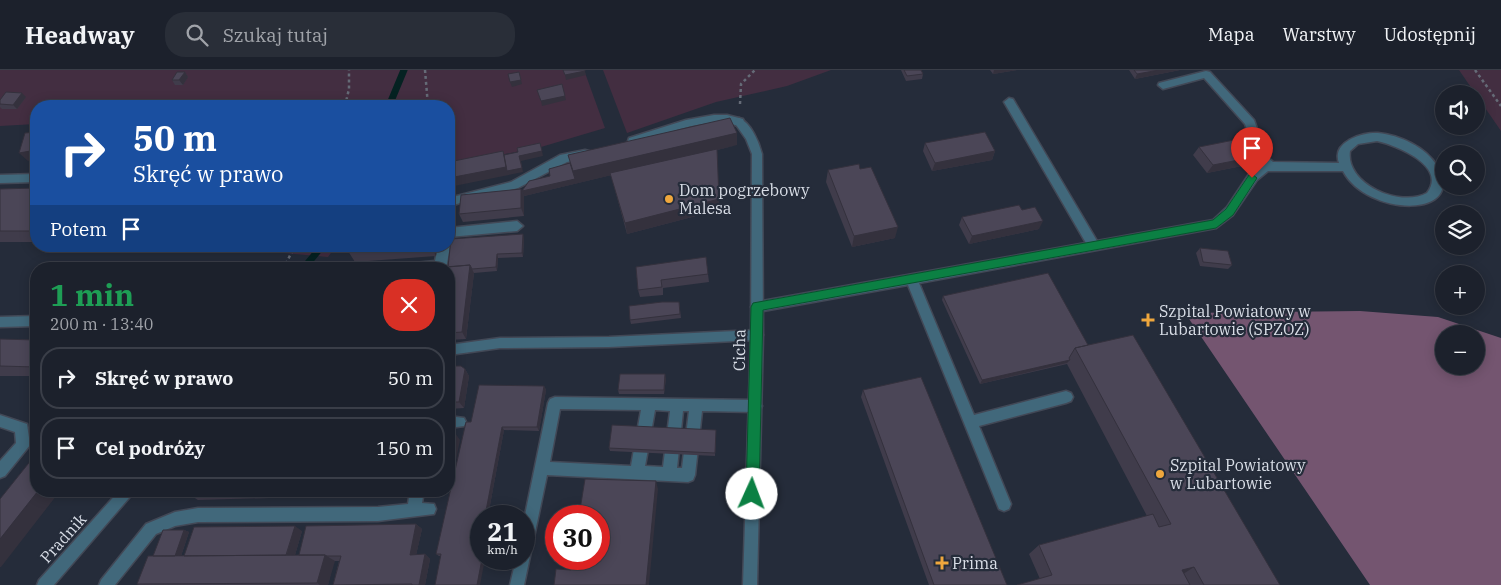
<!DOCTYPE html>
<html lang="pl">
<head>
<meta charset="utf-8">
<style>
	body { margin:0; font-family:"IBM Plex Serif",serif; background:#292e38; color:#f1f3f6; height:100vh; display:flex; flex-direction:column; font-size:19px; white-space:nowrap }
	* { box-sizing:border-box; margin:0 }
	p { font-size:16px; color:#a0a3a9 }
	.icon { flex:none; width:28px; height:28px; fill:none; stroke:currentColor; stroke-width:2; stroke-linecap:round; stroke-linejoin:round }
	.map { position:relative; flex:1; overflow:hidden }
	.sheet { position:absolute; left:30px; top:192px; width:425px; height:235px; display:flex; flex-direction:column; background:#1c212c; border-radius:20px; box-shadow:0 2px 12px #0003,0 0 0 1px #3a3e48 }
	.sheet>* { flex:none }
	.banner { position:absolute; left:30px; top:30px; width:425px; height:152px; border-radius:20px; box-shadow:0 2px 12px #0003,0 0 0 1px #3a3e48; background:#1a4fa0; color:#fff; overflow:hidden }
	.fabs { position:absolute; left:1435px; top:15px; display:grid; gap:10px }
	.fabs a { display:grid; place-items:center; width:50px; height:50px; border-radius:50%; background:#1c212c; box-shadow:0 2px 12px #0003,0 0 0 1px #3a3e48; font-size:25px }
	.speed { position:absolute; left:470px; top:435px; display:flex; gap:10px; font-size:25px; font-weight:700; text-align:center }
	.speed>* { display:grid; place-content:center; width:65px; height:65px; border-radius:50%; background:#1c212c; box-shadow:0 2px 12px #0003,0 0 0 1px #3a3e48; line-height:1 }
	.speed small { font-size:12px; font-weight:400 }
	.speed .limit { border:8px solid #d22; background:#fff; color:#111 }
	.pin { position:absolute; display:grid; place-items:center; width:42px; height:42px; color:#fff; margin:-51px -21px; border-radius:50% 50% 50% 0; rotate:-45deg; box-shadow:0 0 5px #0007 }
	.pin .icon { rotate:45deg }
	.me { position:absolute; width:55px; margin:-28px; rotate:2deg; stroke-linejoin:round; filter:drop-shadow(0 0 4px #0008) }
	.turn { display:flex; align-items:center; gap:18px; height:105px; padding:0 20px; font-size:22px }
	.turn .icon { width:65px; height:65px; stroke-width:2.5 }
	.turn b { display:block; font-size:35px; line-height:42px }
	.then { display:flex; align-items:center; height:48px; padding:0 20px; background:#0003; gap:10px; font-size:19px }
	.round { display:grid; place-items:center; flex:none; width:52px; height:52px; border-radius:20px; background:#292e38 }
	.overview { display:flex; align-items:center; justify-content:space-between; height:85px; padding:0 20px }
	h1 { font-size:30px; font-weight:800; line-height:38px; color:#1e9e55 }
	ul { padding:0; list-style:none }
	li { display:flex; align-items:center; gap:15px; height:62px; margin:0 10px 8px; padding:0 10px; border:2px solid #3a3e48; border-radius:20px }
	li div { flex:1 }
	li b { display:block; font-size:19px }
	li em { font-style:normal }
	header { display:flex; align-items:center; gap:30px; box-sizing:border-box; height:70px; padding:0 25px; background:#1c212c; border-bottom:1px solid #3a3e48 }
	header strong { font-size:24px }
	nav { display:flex; gap:28px; margin-inline-start:auto; font-size:18px }
	.search { width:350px; height:45px; background:#292e38; display:flex; align-items:center; gap:12px; box-sizing:border-box; padding:0 18px; border-radius:20px; color:#a0a3a9; font-size:19px }
	.map>svg:first-child { display:block }
</style>
</head>
<body>
<header>
<strong>Headway</strong>
<div class="search"><svg class="icon" aria-label="search" viewBox="0 0 24 24"><circle cx="10" cy="10" r="6"/><path d="M15 15l6 6"/></svg>Szukaj tutaj</div>
<nav><a>Mapa</a><a>Warstwy</a><a>Udostępnij</a></nav>
</header>
<div class="map">
<svg width="1501" height="515" viewBox="0 0 1501 515">
	<rect width="100%" height="100%" fill="#252c3a"/>
	<path fill="#432e41" d="M0 0H584L605 58 541 77 449 95V36H36V54L0 56Z
		M603 0H831L787 16 716 32 627 63Z
		M1459 0H1501V61Z
		M265 176H336L328 187 262 181Z"/>
	<path fill="#745570" fill-rule="evenodd" d="M1360 241 1438 247 1501 268V515H1370L1185 243ZM1444 264H1476V296H1444Z"/>
	<g fill="none" stroke-linecap="round" stroke-linejoin="round">
		<path stroke="#052222" stroke-width="7" d="M389 36 404 0
			M303 199 322 176"/>
		<g stroke="#424856" stroke-width="3">
			<path id="service" d="M1206 1 1210 2 1254 50 1267 87 1273 92 1339 93C1331 72 1362 62 1378 63 1399 65 1426 77 1437 96 1468 149 1367 147 1343 101H1268L1257 110 1233 145 1216 158 919 213 974 345 1066 321 1071 323 1073 327 1071 331 1066 333 979 356 1011 434 1009 439 1004 441 999 439 908 215 757 242 753 241 751 237 753 233 757 232 1086 173 1004 32 1009 28 1013 29 1097 171 1213 150 1227 137 1249 104 1262 95 1257 89 1245 54 1204 8 1163 19 1158 15 1159 13ZM1377 71C1396 75 1448 96 1427 123 1400 138 1345 114 1350 81L1358 74Z
				M714 45H727L743 49 744 52 739 56C702 46 668 64 633 75L628 71 629 68 686 50Z
				M585 80 589 81 590 84 589 87 567 92 518 118 449 136V128L511 112 560 85Z
				M36 104V112L0 113V105Z
				M517 151 523 156 517 161 449 167V158Z
				M449 174 450 176 446 199H399L405 194 435 191 438 176H449Z
				M36 246V256L0 257V247Z
				M757 260 761 261 763 265 761 269 757 270 609 277 500 278 449 285V275L500 268 609 267Z
				M555 327 755 330 760 332 762 336 760 340 755 342 702 341 695 405 693 410 688 412 547 405 524 515H510L516 489H524V450L548 333 550 329ZM560 339 641 340 631 396 550 392ZM655 340 670 341 663 397 645 396ZM683 341H689L682 398H677Z
				M0 345 27 354 30 375 5 406 0 408V391L16 373 15 362 0 357Z
				M449 346 464 348 466 352 464 356 449 358Z
				M410 421H424L422 433 434 434 436 439 434 444 378 451 198 452 175 456 156 464 115 515H99L101 510 146 454 175 442 198 438 378 437 408 434Z"/>
		</g>
		<g stroke="#424856" stroke-width="3">
			<path id="minor" d="M739 48C751 53 759 72 762 84L763 265 757 515H743L751 265 752 84 746 69 734 52Z
				M119 421H135L54 515H37L39 510Z"/>
		</g>
		<path stroke="#656b77" stroke-width="2.5" stroke-dasharray="3 3" stroke-linecap="butt" d="M425 0 428 36
			M1475 0 1501 36
			M740 34 741 14 755 0
			M345 36 349 19V0
			M283 199 295 176"/>
		<use href="#service" fill="#41687b" fill-rule="evenodd"/>
		<use href="#minor" fill="#41687b" fill-rule="evenodd"/>
	</g>
	<path fill="#403c4b" d="M901 0H921L923 4 922 9 906 11Z
		M990 0H1017L993 4Z
		M1129 0H1180L1135 9Z
		M185 2 188 7 183 15H175L172 10Z
		M26 27 17 39H2L0 37V30Z
		M925 73 995 81 992 90 932 101 923 81Z
		M737 75 717 80 719 140 627 164 611 105 524 126 522 121Z
		M1199 77 1242 96 1207 103 1193 85Z
		M860 99 895 168 852 177 826 112 828 100Z
		M36 118V172H0V119Z
		M521 119 524 127V146L463 152 459 144Z
		M1022 140 1039 159 969 174 959 155 962 147Z
		M524 168 523 187 498 188 497 201 474 203 466 269 449 270V199L448 197Z
		M349 176H437L436 186 355 192 348 181Z
		M1200 178 1232 195 1228 199 1200 196 1196 183Z
		M636 197 708 204 709 212 663 218V225L640 227 638 220Z
		M943 226 1088 275 1280 515H1017L1040 509 1029 484 1039 475 1147 446 1067 294 980 314 942 230Z
		M679 232 681 248 631 254 630 250Z
		M0 269 36 270V306H0Z
		M449 296 465 299 469 306 464 338 449 339Z
		M666 308 664 324H619L618 320Z
		M544 316 546 320 539 361 504 360 488 446H481V480L480 484 439 486 436 484 471 352Z
		M863 320 1007 515H929L861 327Z
		M716 360 715 386 610 381 609 378Z
		M185 421H406L405 424 198 430 185 422Z
		M416 454 422 459 416 485 425 484 430 489 425 515H333L339 491H334L328 515H139L137 514 153 486 184 460 189 462 181 486 302 461 295 485H298Z"/>
	<path fill="#34313d" d="M994 0H1017L993 4Z
		M1159 0H1180L1135 9 1137 4Z
		M585 1 586 5 566 10 565 5Z
		M185 2 188 7 183 15 179 10Z
		M521 10 522 14 512 17 510 12Z
		M22 23 26 27 17 39 13 35Z
		M565 26 566 30 542 36 541 31Z
		M66 30 71 35 70 36H63Z
		M737 63V75L717 80 719 140 627 164 625 153 717 80 524 126 522 121 573 101Z
		M36 80V90L28 91 19 83Z
		M503 81 506 89 542 81 543 86 521 91 523 102 449 117V108Z
		M995 81 992 90 932 101 935 93Z
		M1249 88 1242 96 1207 103 1213 95Z
		M521 119 524 127V146L521 138Z
		M1043 151 1039 159 969 174 972 166Z
		M898 157 895 168 852 177 854 166Z
		M523 164 524 168 523 187 522 183Z
		M431 176H437L436 186Z
		M497 184 498 188 497 201 496 197Z
		M470 195 474 203 466 269 462 262Z
		M1070 290 1067 293 980 314 982 310Z
		M465 299 469 306 464 338 459 332Z
		M665 304 666 308 664 324V320Z
		M544 316 546 320 539 361 537 357Z
		M502 357 504 360 488 446H485Z
		M455 363 460 370 450 421 449 419V398Z
		M656 411 658 419 649 515H646Z
		M38 421H60L1 497H0V469Z
		M416 454 422 459 415 490 410 485Z
		M295 456 302 461 293 492 286 487Z
		M184 460 189 462 179 492 174 489Z
		M481 465V480L480 486 477 484Z
		M425 484 430 489 425 515H419Z
		M325 485 335 491 328 515H320L317 513Z
		M482 489H485L480 515H477Z
		M1194 497 1180 506 1182 500Z"/>
	<path fill="#4b4657" stroke="#34313d" d="M563 0H585V1L565 5Z
		M904 0H921L923 4 907 6Z
		M1134 0H1159L1137 4Z
		M177 2H185L179 10H172Z
		M519 2 521 10 510 12 508 4Z
		M562 14 565 26 541 31 537 20Z
		M6 22 22 23 13 35 0 34V30Z
		M66 30 63 36H50L53 31Z
		M730 48 737 63 573 101 568 85Z
		M36 62V80L19 83 25 63Z
		M985 62 995 81 935 93 925 73Z
		M1234 70 1249 88 1213 95 1199 77Z
		M540 73 542 81 519 86 522 98 507 101 504 85 518 82 517 78Z
		M717 79 719 129 625 153 610 103Z
		M503 81 506 97 449 108V92Z
		M570 93 575 109 522 121 529 111 550 106 549 99Z
		M859 94 860 99 871 97 898 157 854 166 828 100Z
		M36 118V161H0V119Z
		M521 119V138L459 144 461 125Z
		M1019 135 1022 140 1035 137 1043 151 972 166 962 147Z
		M523 164 522 183 497 184 496 197 472 199 470 195 448 197 451 169Z
		M349 176H415L348 181Z
		M1200 178 1228 181 1232 195 1203 192Z
		M706 187 708 204 661 210 662 217 638 220 636 197Z
		M470 195 462 262 449 263V199H445V197Z
		M1048 203 1088 275 1075 278 1069 288 1070 290 982 310 943 226Z
		M662 232H679L680 244 630 250 629 236Z
		M1133 265 1280 515H1204L1194 497 1182 500 1190 515H1017L1052 505 1039 475 1153 444 1159 457 1171 454 1075 278Z
		M0 269 36 270V297L0 296Z
		M449 296H461L465 299 459 332H449Z
		M620 304H665L664 320H618Z
		M921 307 1007 515H934L863 320Z
		M479 315 544 316 537 357H502L485 446H481V465L477 484H481L482 489 477 515H435L441 484H436L466 352H471Z
		M612 355 716 360 715 383 609 378Z
		M455 363 449 398V364Z
		M36 384V421H38L0 469V429Z
		M585 409 656 411 646 515H554L556 499 571 500 573 489H599V446H579Z
		M185 421H220L185 422Z
		M416 454 410 485 425 484 419 515H412V514L333 515 341 486H327L325 485H299L306 456Z
		M295 456 286 485 184 486 194 457Z
		M163 460H184L175 486H153Z
		M325 485 317 513 137 514 148 486Z"/>
	<path fill="#0b8043" stroke="#07532c" d="M1252 104 1257 108 1233 145 1216 158 763 240 759 424 757 428 752 430 748 428 746 424 751 237 753 233 1213 150 1226 139 1249 105Z"/>
	<g fill="#efa73d" stroke="#252c3a" stroke-width="2">
		<circle cx="669" cy="129" r="5"/>
		<path d="M1145.5 242.5h5v5h5v5h-5v5h-5v-5h-5v-5h5z"/>
		<circle cx="1160" cy="404" r="5"/>
		<path d="M939.5 485.5h5v5h5v5h-5v5h-5v-5h-5v-5h5z"/>
	</g>
	<g text-anchor="middle" stroke-width="4.5" stroke-linejoin="round" paint-order="stroke">
		<g font-size="16" fill="#d8dde6" stroke="#252c3a" text-anchor="start">
			<text x="679" y="126">Dom pogrzebowy<tspan x="679" dy="18">Malesa</tspan></text>
			<text x="1159" y="247">Szpital Powiatowy w<tspan x="1159" dy="18">Lubartowie (SPZOZ)</tspan></text>
			<text x="1170" y="401">Szpital Powiatowy<tspan x="1170" dy="18">w Lubartowie</tspan></text>
			<text x="952" y="499">Prima</text>
		</g>
		<g font-size="16" fill="#d8dde6" stroke="#252c3a">
			<text transform="translate(739 280) rotate(-89)" y="6">Cicha</text>
			<text transform="translate(63 468) rotate(-48)" y="6">Pradnik</text>
		</g>
	</g>
</svg>
<div class="fabs">
<a><svg class="icon" aria-label="sound" viewBox="0 0 24 24"><path d="M4 9h4l5-4v14l-5-4H4zM17 9q2 3 0 6"/></svg></a>
<a><svg class="icon" aria-label="search" viewBox="0 0 24 24"><circle cx="10" cy="10" r="6"/><path d="M15 15l6 6"/></svg></a>
<a><svg class="icon" aria-label="layers" viewBox="0 0 24 24"><path d="M12 4l9 5-9 5-9-5zM3 14l9 5 9-5"/></svg></a>
<a>+</a>
<a>−</a>
</div>
<div class="speed"><div>21<small>km/h</small></div><div class="limit">30</div></div>
<div class="pin" style="left:1252px;top:108px;background:#d93025"><svg class="icon" aria-label="arrive" viewBox="0 0 24 24"><path d="M6 21V4h12l-3 4 3 4H6"/></svg></div>
<svg class="me" style="left:752px;top:424px" viewBox="-20 -20 40 40"><circle r="19" fill="#fff"/><path d="M0-13L10 11 0 6-10 11z" fill="#0b8043"/></svg>
<div class="banner">
<div class="turn"><svg class="icon" aria-label="right" viewBox="0 0 24 24"><path d="M7 20v-9h11M14 6l5 5-5 5"/></svg><div><b>50 m</b>Skręć w prawo</div></div>
<div class="then">Potem<svg class="icon" aria-label="arrive" viewBox="0 0 24 24"><path d="M6 21V4h12l-3 4 3 4H6"/></svg></div>
</div>
<section class="sheet">
<div class="overview"><div><h1>1 min</h1><p>200 m · 13:40</p></div><a class="round" style="background:#d93025;color:#fff"><svg class="icon" aria-label="close" viewBox="0 0 24 24"><path d="M6 6l12 12M18 6L6 18"/></svg></a></div>
<ul>
<li><svg class="icon" aria-label="right" viewBox="0 0 24 24"><path d="M7 20v-9h11M14 6l5 5-5 5"/></svg><div><b>Skręć w prawo</b></div><em>50 m</em></li>
<li><svg class="icon" aria-label="arrive" viewBox="0 0 24 24"><path d="M6 21V4h12l-3 4 3 4H6"/></svg><div><b>Cel podróży</b></div><em>150 m</em></li>
</ul>
</section>
</div>
</body>
</html>
